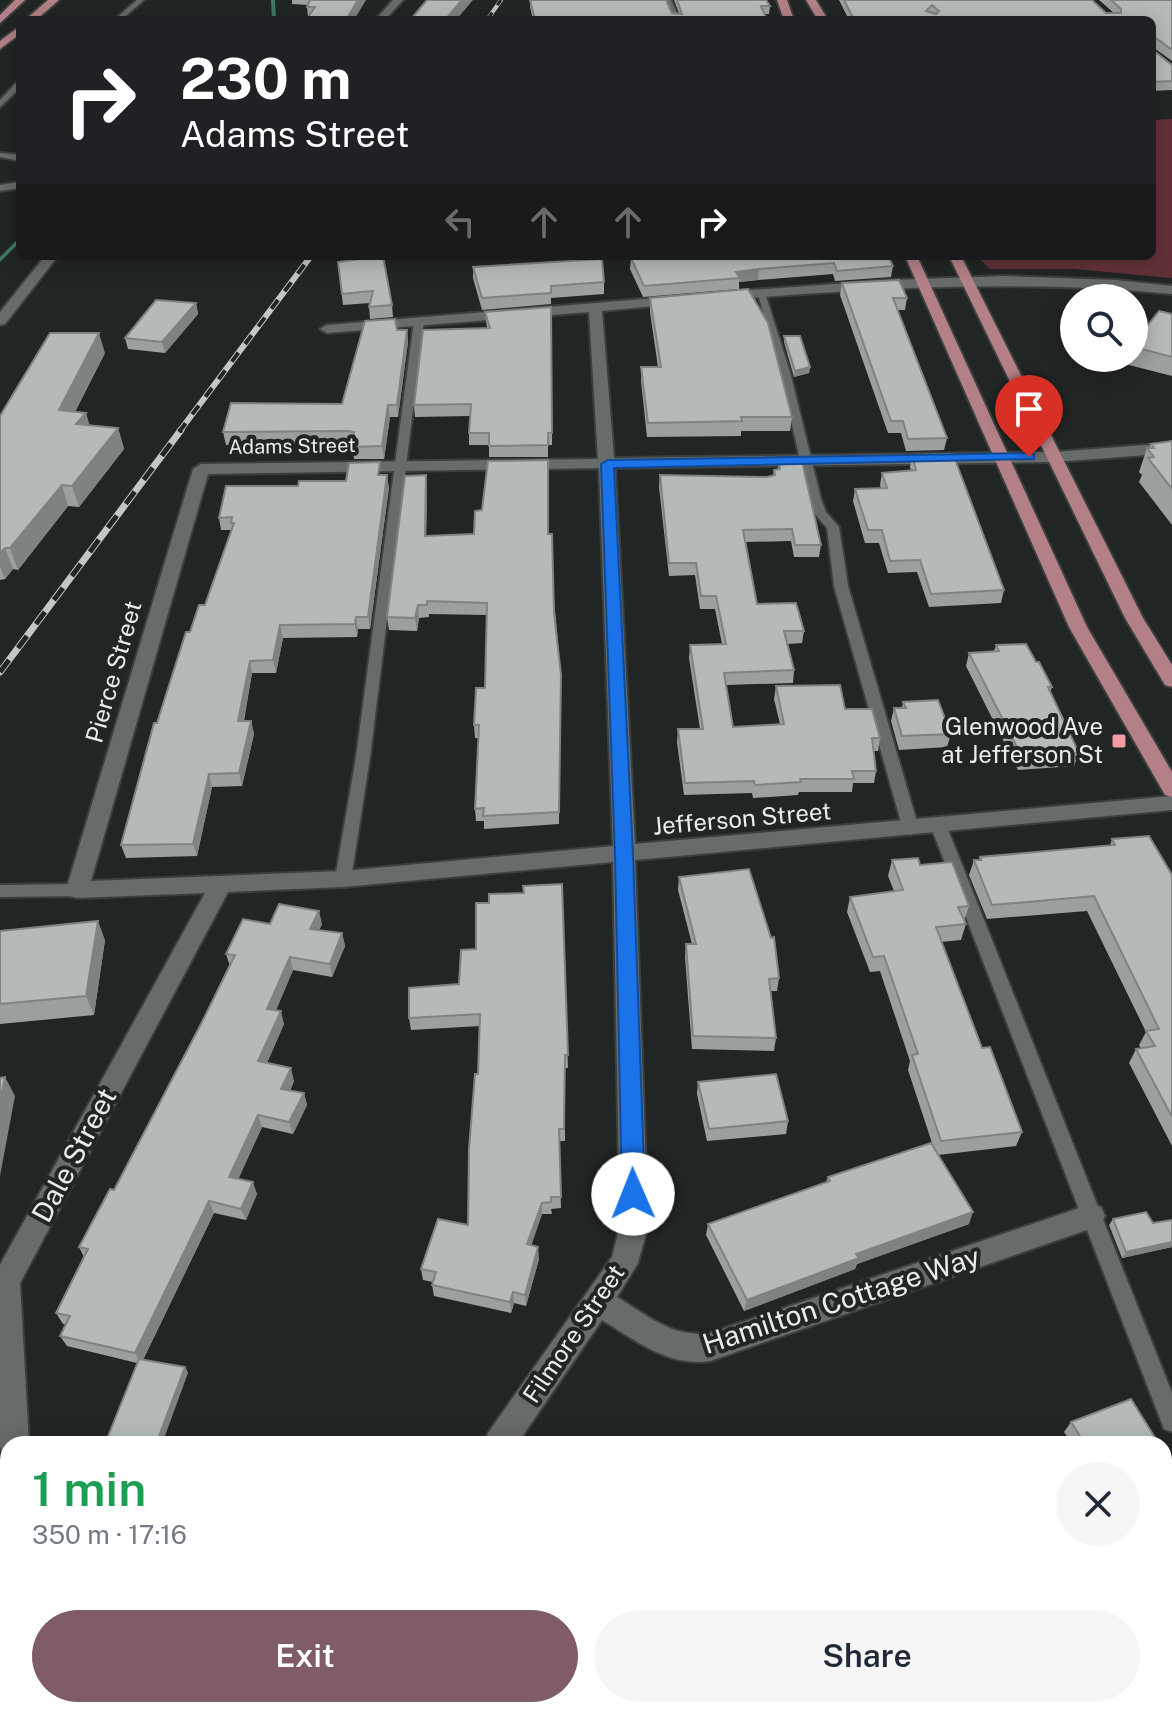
<!DOCTYPE html>
<html lang="en">
<head>
<meta charset="utf-8">
<style>
	body { margin:0; font-family:"Public Sans",sans-serif; background:#f6f6f7; color:#1f2937; height:100vh; display:flex; flex-direction:column; font-size:30px; white-space:nowrap }
	* { box-sizing:border-box; margin:0 }
	p { font-size:26px; color:#747a83 }
	.icon { flex:none; width:44px; height:44px; fill:none; stroke:currentColor; stroke-width:2; stroke-linecap:round; stroke-linejoin:round }
	.map { position:relative; flex:1; overflow:hidden }
	.sheet { position:absolute; left:0px; top:1436px; width:1172px; height:282px; display:flex; flex-direction:column; background:#fff; border-radius:24px 24px 0 0; box-shadow:0 4px 20px #0003 }
	.sheet>* { flex:none }
	.banner { position:absolute; left:16px; top:16px; width:1140px; height:244px; border-radius:12px; box-shadow:0 4px 20px #0003; background:#202124; color:#fff; overflow:hidden }
	.tools { position:absolute; left:1060px; top:284px; display:grid; gap:16px }
	.tools a { display:grid; place-items:center; width:88px; height:88px; border-radius:50%; background:#fff; box-shadow:0 4px 20px #0003; font-size:40px }
	.pin { position:absolute; display:grid; place-items:center; width:68px; height:68px; color:#fff; margin:-82px -34px; border-radius:50% 50% 50% 0; rotate:-45deg; box-shadow:0 0 8px #0007 }
	.pin .icon { rotate:45deg }
	.me { position:absolute; width:88px; margin:-44px; rotate:359deg; stroke-linejoin:round; filter:drop-shadow(0 0 6px #0008) }
	.turn { display:flex; align-items:center; gap:28px; height:168px; padding:0 32px; font-size:36px }
	.turn .icon { width:104px; height:104px; stroke-width:2.5 }
	.turn b { display:block; font-size:56px; line-height:68px }
	.lanes { display:flex; align-items:center; height:76px; padding:0 32px; background:#0003; justify-content:center; gap:40px; direction:ltr }
	.lanes .off { opacity:.35 }
	.round { display:grid; place-items:center; flex:none; width:84px; height:84px; border-radius:42px; background:#f6f6f7 }
	.overview { display:flex; align-items:center; justify-content:space-between; height:136px; padding:0 32px }
	h1 { font-size:48px; font-weight:600; line-height:60px; color:#1e9e55 }
	.cta { display:flex; gap:16px; margin-top:auto; padding:16px 32px }
	.cta a { flex:1; height:92px; border-radius:48px; background:#7f5c68; color:#fff; font-size:32px; font-weight:600; line-height:92px; text-align:center }
	.cta a+a { background:#f6f6f7; color:#1f2937 }
	.map>svg:first-child { display:block }
</style>
</head>
<body>
<div class="map">
<svg width="1172" height="1717" viewBox="0 0 1172 1717">
	<rect width="100%" height="100%" fill="#212523"/>
	<path fill="#623138" d="M1172 119V278L1074 269H990L977 256H1152V120Z"/>
	<g fill="none" stroke-linecap="round" stroke-linejoin="round">
		<path fill="#3e7b67" fill-rule="evenodd" d="M271 0H275L276 20H272Z
			M20 237V242L0 262V257Z"/>
		<g stroke="#3b3f3e" stroke-width="4">
			<path id="service" d="M137 0H144L121 20H114Z
				M665 0H671L680 20H674Z
				M17 82H20V88L0 107V100Z
				M0 153 20 155V161L0 157Z
				M20 182V188L0 191V185Z
				M757 291 765 293 790 372 821 499 826 512 839 527 848 586 919 829 911 835 903 829 834 586 827 528 814 513 809 499 780 372Z
				M419 318 424 321 370 757 351 879 349 883H337L335 879 356 757 414 321Z
				M939 821 947 827 1172 1393V1432L1164 1429 1161 1421 931 827Z
				M77 884 83 886 85 890 83 894 77 896 0 897V885Z"/>
		</g>
		<g stroke="#3b3f3e" stroke-width="4">
			<path id="minor" d="M1004 276 1116 280 1172 286V294C1022 279 873 288 723 300L716 296 723 292 891 280Z
				M680 296 685 297V303L602 311 614 458 1055 452 1172 443V453L1055 462 615 468 635 844 1172 796V810L635 860 648 1226 638 1263 617 1297C648 1316 672 1338 710 1333L1091 1204 1101 1207 1105 1216 1101 1225 710 1361C668 1367 637 1341 602 1320L517 1444H484L488 1433 612 1257 620 1226 613 862 343 887 228 892 20 1283 29 1444H8V1457L3 1455 0 1447V1265L205 893 77 898 69 896 66 890 193 469 201 464 598 459 589 312 327 333 320 329 327 325ZM599 468 613 846 343 871 91 881 208 474Z
				M1172 1644V1678L1164 1681V1647Z
				M12 1710H46V1717H12Z
				M294 1710H331L328 1717H292Z
				M1033 1710H1081L1078 1717H1031Z"/>
		</g>
		<g stroke="#3b3f3e" stroke-width="4">
			<path id="tertiary" d="M393 0H403L385 20H375Z
				M45 256H58L5 324 0 325V312Z"/>
		</g>
		<g stroke="#3b3f3e" stroke-width="4">
			<path id="primary" d="M15 0H25L0 23V15Z
				M48 0H59L36 20H25Z
				M777 0H787L794 20H784Z
				M806 0H816L828 20H818Z
				M20 26V34L0 49V41Z
				M905 256H917L1087 627 1172 772V797L1165 795 1069 627Z
				M949 256H961L1143 618 1172 665V687L1165 685 1125 618Z"/>
		</g>
		<use href="#service" fill="#676c6a" fill-rule="evenodd"/>
		<use href="#minor" fill="#676c6a" fill-rule="evenodd"/>
		<use href="#tertiary" fill="#676c6a" fill-rule="evenodd"/>
		<use href="#primary" fill="#b28086" fill-rule="evenodd"/>
		<g stroke="#c3c6c5" stroke-width="4">
			<path id="rail-far2" d="M487 20 501 0"/>
		</g>
		<g stroke="#c3c6c5" stroke-width="6">
			<path id="rail-far1" d="M179 432 311 256"/>
		</g>
		<g stroke="#c3c6c5" stroke-width="7">
			<path id="rail" d="M0 672 181 430"/>
		</g>
		<use href="#rail-far2" stroke="#212523" stroke-width="3" stroke-dasharray="9" stroke-linecap="butt"/>
		<use href="#rail-far1" stroke="#212523" stroke-width="4" stroke-dasharray="11" stroke-linecap="butt"/>
		<use href="#rail" stroke="#212523" stroke-width="5" stroke-dasharray="15" stroke-linecap="butt"/>
	</g>
	<path fill="#9ba09e" d="M292 0H366L308 17 307 7 308 5 292 4Z
		M530 0 679 13 674 0H766L770 6 769 14 533 20 530 7Z
		M839 0H1092L1106 13H1114L1099 0H1172V61L1154 48 1152 20H849Z
		M1152 49 1172 65V90L1152 91Z
		M643 256 893 266 891 277 835 281 833 274 758 280 739 282V289L643 297 630 269 631 258Z
		M338 262 392 305 393 317 370 319 369 307 370 303 343 305Z
		M473 267 604 282V294L551 298V304L482 310 473 278Z
		M842 283 907 298 905 310H898L947 438 944 450 906 451 901 433H888L840 295Z
		M650 298 792 417 790 431H741V436L647 437 641 381V367H658L650 312Z
		M196 303 198 314 165 353 128 349 125 338Z
		M551 307 552 445H548V457H489V445H469V433L470 416 415 417 414 405 487 328 485 312Z
		M1172 314V376L1125 364 1127 358H1134V342Z
		M397 330H407L408 342 398 417H390L384 459H354L352 444H350L226 445 223 432 342 404Z
		M784 336 810 367 809 373 794 377 784 342Z
		M105 353 75 412 86 413 89 425 118 428 124 449 79 507 68 506 18 570 13 569 5 579 0 580V416Z
		M1172 441V525L1139 482 1142 475 1139 472 1147 448H1149L1151 444Z
		M912 455 1004 590 1001 603 929 607 917 572 888 573 879 543H865L853 501 855 489 881 488 880 485 882 473 911 470 910 467Z
		M779 462 821 545 819 557H794L791 541 746 542 757 604 804 631 802 643 788 644 794 670 793 683 726 685 733 727 780 724 774 699 776 686 845 709 880 738 878 751H874L876 771 874 783H853L852 792H799L798 795 753 798 752 793 684 795 677 742 678 729H700L689 658 690 645 722 644 715 609H700L695 575 669 576 659 487 660 475 767 477 773 476 774 470 778 469Z
		M381 475 389 487 370 629H358L357 637 283 638 276 673H252L244 721H251L254 734 242 786 212 787 197 856 126 858 121 845 157 723 190 632 205 605 231 530H221L219 518 298 486 346 481Z
		M427 488 426 536 548 534 561 675 559 824 484 829V821H476L475 809 479 738H475L474 725 485 688 487 615 429 614V617L419 618 417 631 389 630 387 617Z
		M996 645 1036 662 1052 687 1050 692 1079 753 1074 766 1018 770 966 666 969 653 994 651Z
		M903 702 951 734 947 747 899 750 891 721 894 708H902Z
		M1112 839 1172 875V1146L1129 1063 1136 1049 1141 1048 1139 1045 1146 1032 1087 911 987 919 969 875 974 860H979L980 857 1110 846Z
		M892 860 920 865 969 906 964 921 966 924 961 940 941 942 982 1048 1022 1132 1016 1146 938 1155 969 1224 857 1264 855 1269 744 1311 706 1235 708 1224 826 1182 828 1177 933 1146 908 1070 910 1061 880 971 870 972 847 912 850 897 894 891 888 876Z
		M679 877 779 978 777 991H771L776 1038 774 1051 692 1049 685 957 686 944H692L678 890Z
		M562 884 568 1068H565V1141H559L561 1208 551 1209 552 1214H542L531 1246 539 1259 526 1306 514 1303 511 1313 434 1296 432 1285 433 1282 423 1280 421 1269 468 1225 478 1074 480 1026 411 1030 409 1018 459 984 476 949 489 903 524 893Z
		M270 924H322L319 930 342 933 345 946 332 977 293 970 276 1010 284 1024 267 1063 294 1081 290 1091 304 1093 307 1105 293 1134 262 1127 238 1179 257 1194 246 1220 214 1213 143 1360 185 1367 188 1373 137 1363 67 1346 60 1336 66 1324H63L56 1313 84 1257 79 1247 114 1190 201 1024 230 966 226 954Z
		M0 931 105 940 94 1015 0 1024Z
		M698 1082 788 1121 786 1134 707 1141 697 1094Z
		M1113 1219 1153 1223 1172 1220V1247L1122 1258 1109 1225Z
		M1071 1422 1159 1444H1072L1064 1432Z
		M732 1710H812L814 1717H735Z"/>
	<path fill="#7e8281" d="M358 0H366L354 20H346Z
		M462 0H473L456 20H445Z
		M1156 38 1154 48H1152V39Z
		M759 269 758 280 739 282 740 278 736 272Z
		M196 303 198 314 165 353 162 342Z
		M407 330 408 342 398 417 397 405Z
		M99 333 105 353 65 431 59 410Z
		M810 367 809 373 794 377 795 371Z
		M388 405 390 417 384 459 382 446Z
		M86 413 92 434 76 424Z
		M118 428 124 449 79 507 72 486Z
		M387 475 389 487 370 629 368 617Z
		M426 475 427 488 426 548 425 536Z
		M62 485 68 506 18 570 10 548Z
		M5 548 13 569 5 579 0 566V553Z
		M418 605 419 618 417 631 415 618Z
		M356 617 358 629 357 637 355 624Z
		M280 625 283 638 276 673 273 660Z
		M250 661 252 673 241 734 238 721Z
		M251 721 254 734 242 786 239 773Z
		M209 774 212 787 197 856 193 844Z
		M319 911 322 924 313 942 310 929Z
		M98 921 105 940 94 1015 86 996Z
		M342 933 345 946 332 977 330 964Z
		M290 957 293 970 271 1022 267 1009Z
		M281 1011 284 1024 262 1074 258 1061Z
		M291 1068 294 1081 284 1102 281 1089Z
		M5 1077 15 1096 0 1176V1102Z
		M304 1093 307 1105 293 1134 289 1122Z
		M258 1115 262 1127 234 1189 229 1177Z
		M253 1182 257 1194 246 1220 241 1209Z
		M209 1201 214 1213 141 1364 135 1353Z
		M542 1203V1214L527 1256V1244Z
		M973 1212 969 1224 857 1264 855 1269 744 1311 747 1300 856 1254Z
		M1172 1242V1247L1122 1258 1126 1252Z
		M538 1247 539 1259 526 1306 525 1295Z
		M513 1292 514 1303 511 1313 510 1302Z
		M185 1367 188 1373 162 1444H156Z
		M1172 1526V1531L1164 1535V1530Z
		M178 1710H190L184 1717H173Z"/>
	<path fill="#b4bab8" stroke="#7e8281" stroke-width="2" fill-rule="evenodd" d="M310 0H358L346 20H306L315 7H307Z
		M427 0H462L445 20H410Z
		M530 0H666L672 13 682 14 677 0H766L770 6H761L767 20H535Z
		M844 0H1092L1106 13H1121V9L1111 0H1172V50L1156 38 1152 39V42V20H854ZM932 5 939 11 936 14 926 11Z
		M1152 49 1172 65V81L1152 82Z
		M383 256 392 305 369 307 373 291 342 294 338 262Z
		M643 256H888L893 266 837 271 834 263 759 269 736 272 740 278 644 286 631 258Z
		M602 259 604 282 551 286V293L482 298 473 267Z
		M899 280 907 298H893L947 438 908 439 903 421H891L842 283Z
		M748 289 768 323 792 417H741L742 421 648 423 641 367H661L650 298Z
		M156 300 196 303 162 342 125 338Z
		M551 307 552 433H548V445L489 446V433H469L471 404 414 405 423 330 490 328 485 312Z
		M1159 311 1172 314V357L1134 347V342Z
		M395 319 397 330H407L397 405H388L382 446 352 447 354 432 348 431 223 432 231 403 342 404 365 321Z
		M50 333H99L59 410 86 413 76 424 118 428 72 486 62 485 10 548H5L0 553V416Z
		M784 336H800L810 367 795 371Z
		M1172 441V489L1148 458 1154 457 1147 448H1154L1151 444Z
		M953 454 1004 590 931 594 920 560 890 561 882 530H868L855 489 887 488 882 473 916 470 912 455Z
		M801 457 821 545H795L792 529 743 530 757 604 796 603 804 631H784L794 670 724 673 733 727 784 724 776 686 840 685 845 709H872L880 738H872L876 771H852L854 779H800L801 782 755 785 754 781 685 783 678 729H703L690 645 726 644 716 596H701L696 563H669L660 475 767 477 775 475 774 470 780 469 779 462Z
		M548 460V534H552L554 613 561 675 559 812 483 816 484 808 475 809 479 725H474L476 688H485L487 603 427 601V605H418L415 618 387 617 405 476 426 475 425 536 474 534 475 511 482 510 488 461Z
		M380 462 378 475H387L368 617H356L355 624 280 625 273 660 250 661 238 721H251L239 773 209 774 193 844 121 845 154 723H157L186 632H190L199 605H205L234 523H231L232 517 219 518 226 486H298L299 481H346L349 463Z
		M1026 644 1036 662H1039L1052 687H1048L1079 753 1022 757 969 653 999 651 996 645Z
		M938 700 951 734 902 736 894 708H906L903 702Z
		M1149 836 1172 875V1117L1136 1049 1155 1046 1146 1031 1159 1029 1094 896 992 905 974 860H981L980 857 1115 845 1112 839Z
		M918 858 920 865 952 862 969 906 958 907 966 924 936 927 982 1048 990 1047 1022 1132 941 1141 912 1055 918 1054 884 956 873 957 850 897 903 890 892 860Z
		M749 869 771 938 774 937 779 978 769 979 776 1038 693 1036 686 944H696L679 877Z
		M562 884 568 1055H565L564 1129H559L561 1197H551V1202L542 1203 527 1244 538 1247 525 1295 513 1292 510 1302 432 1285 436 1272 421 1269 438 1219 468 1225 469 1149 475 1074H478L480 1014 409 1018V988L459 984 461 950 476 949V903H489V894L524 893 523 886Z
		M279 904 319 911 310 929 342 933 330 964 290 957 267 1009 281 1011 258 1061 291 1068 281 1089 304 1093 289 1122 258 1115 229 1177 253 1182 241 1209 209 1201 135 1353 60 1336 70 1316 56 1313 88 1249 79 1247 110 1189 114 1190 201 1024 235 955 226 954 243 919 270 924Z
		M98 921 86 996 0 1004V931Z
		M776 1074 788 1121 709 1129 698 1082Z
		M5 1077 0 1102V1078Z
		M931 1143 973 1212 856 1254 859 1258 747 1300 708 1224 830 1181 828 1177Z
		M1146 1212 1153 1223 1172 1220V1242L1126 1252 1113 1219Z
		M139 1359 185 1367 156 1444H105Z
		M1131 1399 1159 1444H1085L1071 1422Z
		M692 1438 695 1444H675Z
		M1164 1451 1172 1464V1526L1164 1530Z
		M159 1710H178L173 1717H166Z
		M461 1710H535L537 1717H462Z
		M584 1710H686L689 1717H569Z
		M738 1710H812L814 1716 812 1717H741Z"/>
	<path fill="#1a73e8" stroke="#114b97" stroke-width="2" d="M1029 453 1034 454V459L614 468 633 855 645 1194 641 1201 633 1204 625 1201 622 1194 615 855 601 464 608 460Z"/>
	<rect fill="#f49aa5" stroke="#212523" stroke-width="3" x="1111" y="733" width="16" height="16" rx="4"/>
	<g text-anchor="middle" stroke-width="8" stroke-linejoin="round" paint-order="stroke">
		<g font-size="20" fill="#e9eceb" stroke="#212523">
			<text transform="translate(292 446) rotate(-1)" y="7">Adams Street</text>
		</g>
		<g font-size="24" fill="#e9eceb" stroke="#212523">
			<text transform="translate(114 672) rotate(-74)" y="8">Pierce Street</text>
			<text transform="translate(742 819) rotate(-5)" y="8">Jefferson Street</text>
			<text transform="translate(574 1334) rotate(-56)" y="8">Filmore Street</text>
		</g>
		<g font-size="24" fill="#e9eceb" stroke="#212523" text-anchor="end">
			<text x="1103" y="735">Glenwood Ave<tspan x="1103" dy="28">at Jefferson St</tspan></text>
		</g>
		<g font-size="28" fill="#e9eceb" stroke="#212523">
			<text transform="translate(74 1155) rotate(-62)" y="10">Dale Street</text>
			<text transform="translate(841 1300) rotate(-18)" y="10">Hamilton Cottage Way</text>
		</g>
	</g>
</svg>
<div class="tools">
<a><svg class="icon" aria-label="search" viewBox="0 0 24 24"><circle cx="10" cy="10" r="6"/><path d="M15 15l6 6"/></svg></a>
</div>
<div class="pin" style="left:1029px;top:457px;background:#d93025"><svg class="icon" aria-label="arrive" viewBox="0 0 24 24"><path d="M6 21V4h12l-3 4 3 4H6"/></svg></div>
<svg class="me" style="left:633px;top:1194px" viewBox="-20 -20 40 40"><circle r="19" fill="#fff"/><path d="M0-13L10 11 0 6-10 11z" fill="#1a73e8"/></svg>
<div class="banner">
<div class="turn"><svg class="icon" aria-label="right" viewBox="0 0 24 24"><path d="M7 20v-9h11M14 6l5 5-5 5"/></svg><div><b>230 m</b>Adams Street</div></div>
<div class="lanes"><svg class="icon off" aria-label="left" viewBox="0 0 24 24"><path d="M17 20v-9H6M10 6l-5 5 5 5"/></svg><svg class="icon off" aria-label="ahead" viewBox="0 0 24 24"><path d="M12 20V5M6 11l6-6 6 6"/></svg><svg class="icon off" aria-label="ahead" viewBox="0 0 24 24"><path d="M12 20V5M6 11l6-6 6 6"/></svg><svg class="icon" aria-label="right" viewBox="0 0 24 24"><path d="M7 20v-9h11M14 6l5 5-5 5"/></svg></div>
</div>
<section class="sheet">
<div class="overview"><div><h1>1 min</h1><p>350 m · 17:16</p></div><a class="round"><svg class="icon" aria-label="close" viewBox="0 0 24 24"><path d="M6 6l12 12M18 6L6 18"/></svg></a></div>
<div class="cta"><a>Exit</a><a>Share</a></div>
</section>
</div>
</body>
</html>
